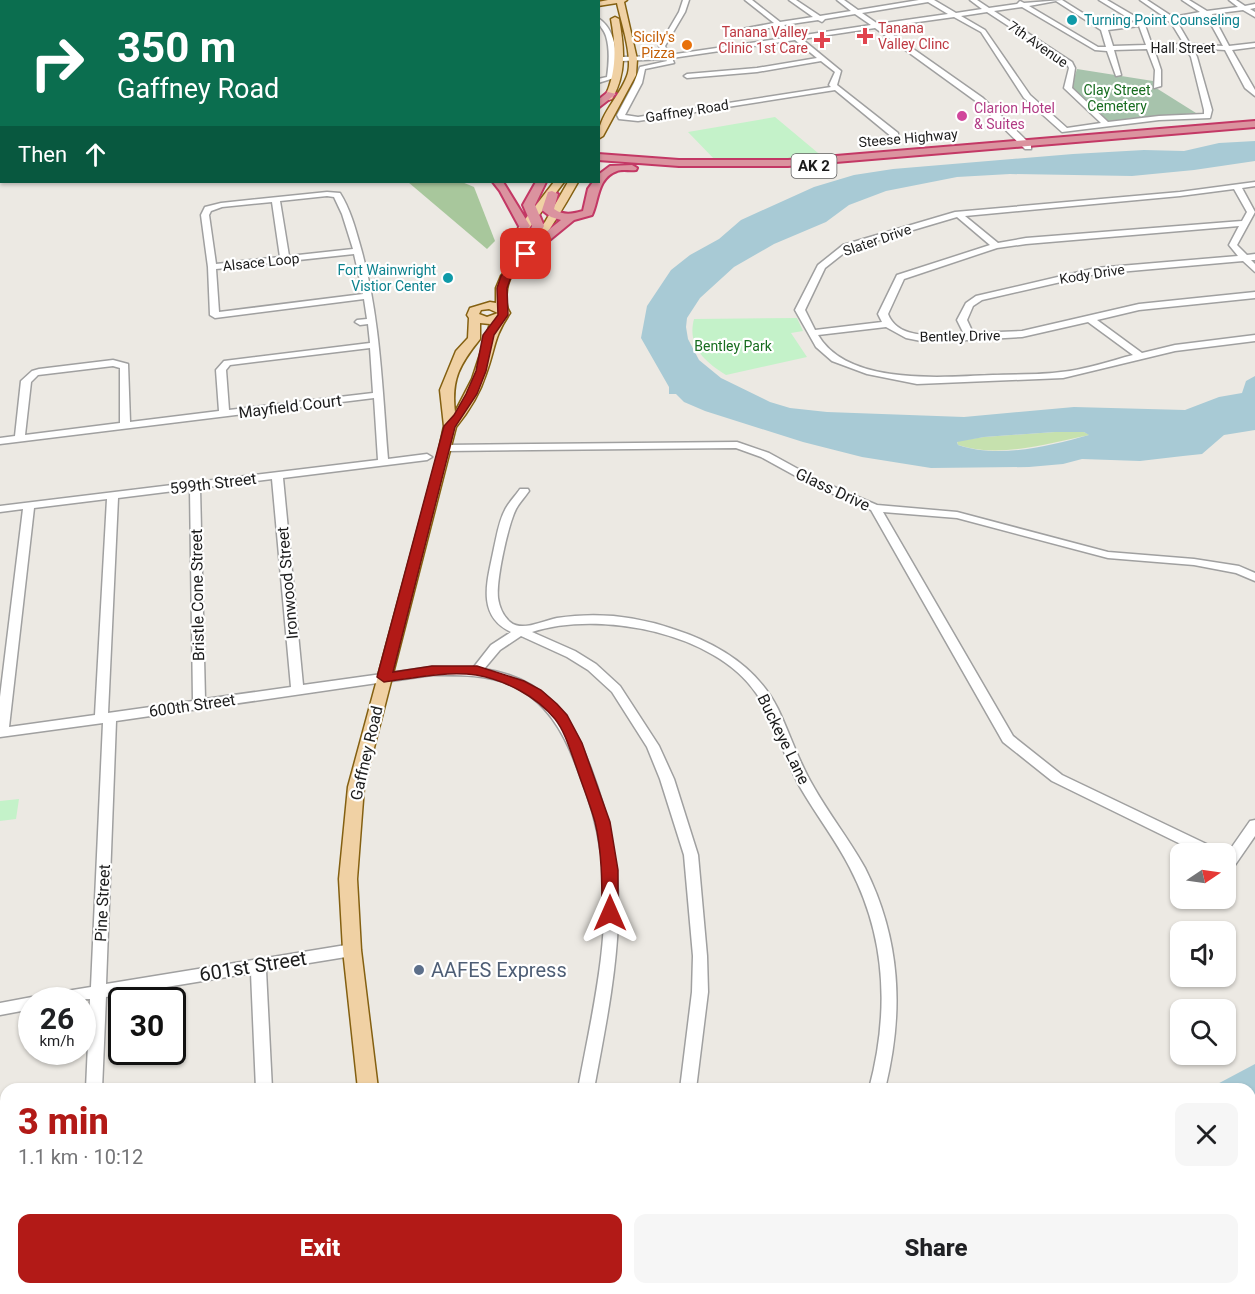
<!DOCTYPE html>
<html lang="en">
<head>
<meta charset="utf-8">
<style>
	body { margin:0; font-family:Roboto,sans-serif; background:#f6f6f6; color:#202124; height:100vh; display:flex; flex-direction:column; font-size:22px; white-space:nowrap }
	* { box-sizing:border-box; margin:0 }
	p { font-size:20px; color:#757577 }
	.icon { flex:none; width:33px; height:33px; fill:none; stroke:currentColor; stroke-width:2; stroke-linecap:round; stroke-linejoin:round }
	.map { position:relative; flex:1; overflow:hidden }
	.panel { position:absolute; left:0px; top:1083px; width:1256px; height:212px; display:flex; flex-direction:column; background:#fff; border-radius:18px 18px 0 0; box-shadow:0 2px 4px #0004 }
	.panel>* { flex:none }
	.top-card { position:absolute; left:0px; top:0px; width:600px; height:183px; box-shadow:0 2px 4px #0004; background:#0b6e4f; color:#fff; overflow:hidden }
	.needle { width:39px; rotate:77deg }
	.controls { position:absolute; left:1170px; top:843px; display:grid; gap:12px }
	.controls a { display:grid; place-items:center; width:66px; height:66px; border-radius:12px; background:#fff; box-shadow:0 2px 4px #0004; font-size:30px }
	.speed { position:absolute; left:18px; top:987px; display:flex; gap:12px; font-size:30px; font-weight:700; text-align:center }
	.speed>* { display:grid; place-content:center; width:78px; height:78px; border-radius:50%; background:#fff; box-shadow:0 2px 4px #0004; line-height:1 }
	.speed small { font-size:15px; font-weight:400 }
	.speed .limit { border:3px solid #111; border-radius:9px; background:#fff; color:#111 }
	.pin { position:absolute; display:grid; place-items:center; width:51px; height:51px; color:#fff; margin:-26px; border-radius:12px; box-shadow:0 3px 9px #0006 }
	.me { position:absolute; width:66px; margin:-33px; rotate:0deg; stroke-linejoin:round; filter:drop-shadow(0 0 4px #0008) }
	.turn { display:flex; align-items:center; gap:21px; height:126px; padding:0 18px; font-size:27px }
	.turn .icon { width:78px; height:78px; stroke-width:2.5 }
	.turn b { display:block; font-size:42px; line-height:51px }
	.then { display:flex; align-items:center; height:57px; padding:0 18px; background:#0003; gap:12px; font-size:22px }
	.round { display:grid; place-items:center; flex:none; width:63px; height:63px; border-radius:12px; background:#f6f6f6 }
	.head { display:flex; align-items:center; justify-content:space-between; height:102px; padding:0 18px }
	h1 { font-size:36px; font-weight:800; line-height:45px; color:#b21a17 }
	.action { display:flex; gap:12px; margin-top:auto; padding:12px 18px }
	.action a { flex:1; height:69px; border-radius:12px; background:#b21a17; color:#fff; font-size:24px; font-weight:800; line-height:69px; text-align:center }
	.action a+a { background:#f6f6f6; color:#202124 }
	.map>svg:first-child { display:block }
</style>
</head>
<body>
<div class="map">
<svg width="1255" height="1294" viewBox="0 0 1255 1294">
	<rect width="100%" height="100%" fill="#ece9e3"/>
	<path fill="#c6e1ae" d="M1055 432H1084L1090 435C1048 443 1001 459 958 445L957 441 984 437Z"/>
	<path fill="#a8c79c" d="M408 182H462L474 187 495 241 487 249Z"/>
	<path fill="#a7c3ac" d="M1077 69 1153 81V86L1196 113 1108 121 1071 88Z"/>
	<path fill="#c4f2c9" d="M775 117 824 158 717 162 688 132Z
		M797 318 803 331 791 333 807 357 726 375C704 361 687 346 694 319Z
		M19 799 16 819 0 821V801Z"/>
	<path fill="#a8cad5" fill-rule="evenodd" d="M1255 141V161L1194 170 1132 176 1010 174 957 177 886 191 849 205 826 222 774 244 734 267 700 298 687 318 686 327 688 339 699 360 721 378 770 402 790 408 827 412 964 417 1074 407 1185 410 1219 397 1242 393 1246 381 1255 376V430L1224 435 1202 454 1183 456 1140 461 1082 459 1063 464 1029 467 931 468 862 457 803 442 705 411 684 402 676 394H669V387L641 338 647 306 671 270 690 255 719 239 741 220 814 187 854 175 893 169 1073 154 1144 150 1184 151 1219 143ZM1055 432H1084L1089 435C1049 446 999 459 958 445L957 442 984 437Z
		M1255 1064V1162L1250 1166V1089H1208Z
		M959 1288H1094V1289L1089 1294H956Z"/>
	<g fill="none" stroke-linecap="round" stroke-linejoin="round">
		<g stroke="#a0a0a0" stroke-width="3">
			<path id="minor" d="M17 0H40L13 2Z
				M91 0H108L107 2Z
				M207 0H213V2H207Z
				M247 0H253V2H247Z
				M301 0H314L298 2Z
				M354 0H361L362 2H355Z
				M487 0H499L484 2Z
				M683 0H689L685 12 665 46 669 55 791 37 778 27 742 31V29L774 23 745 0H752L780 22 813 17 789 0H796L820 16 851 11 837 0H844L858 10 919 0H934L956 13 982 9 970 0H977L989 8 1017 4 1020 1 1024 3 1062 0 1105 27 1135 22 1099 0H1107L1143 21 1166 18 1140 0H1147L1173 17 1200 12 1182 0H1189L1207 11 1238 7 1229 0H1236L1245 6 1255 4V8L1250 9 1255 12V17L1243 10 1212 14 1229 46 1255 43V47L1232 50 1255 90V96L1245 88 1225 50 1193 48 1197 57 1212 110 1210 118 1159 120 1062 132 1024 98 981 32 954 17 882 27 983 98 1031 145V149H1025L977 102 875 28 802 39 841 71 837 85 898 133V137H892L835 90 638 121 619 119 617 115 634 83 640 67 667 61 666 59 622 61 619 59 622 57 663 56 659 46 679 12ZM1056 1 1101 30 1106 47H1098L1029 6ZM928 2 948 14 878 24 862 13ZM1022 7 1095 50 1107 51 1116 76 1121 75 1114 50 1147 49 1155 70 1154 88 1161 86V70L1154 49 1186 48 1191 57 1204 110V114L1159 116 1108 122 1072 88 1075 68 1072 62 994 11ZM987 12 1067 64 1069 68 1064 88 1101 123 1067 128 1030 95 985 30 961 16ZM855 14 871 25 798 36 784 25 818 20 822 22 825 19ZM1205 16 1207 17 1223 46 1190 44 1176 20ZM1170 21 1184 44 1152 45 1145 25ZM1139 26 1146 45 1113 46 1108 30ZM795 40 817 58 757 68 687 74 684 76 687 78 757 72 821 61 835 72 829 85 831 87 638 117 625 115 642 83 645 69 674 63 672 58Z
				M0 15H2V19H0Z
				M598 18C618 31 617 58 614 78L598 83V79L607 77C609 63 610 49 606 36 604 29 598 26 598 18Z
				M0 32H2V36H0Z
				M0 78H2L0 91Z
				M0 140H2V144H0Z
				M1255 182V186L1242 188 1255 212 1237 245 1247 255 1255 254V260H1251L1255 264V272L1243 261 1096 274 982 300 973 306 967 320 973 333 1022 331 1139 304 1255 292V298L1139 310 1097 320 1142 353 1175 345 1255 335V341L1175 351 1063 378 917 384 867 374 832 361 816 347 795 310 818 265 843 245 955 212 1180 192ZM1234 189 1247 212 1242 221 1026 238 998 243 965 216 1180 196ZM957 217 990 245 897 275 878 314 882 322 815 330 805 310 825 268 849 249ZM1239 226 1229 245 1238 256 1096 268 976 296 966 303 957 320 964 334C939 334 899 342 888 314L904 279 997 248 1026 244ZM1088 322 1133 355C1110 361 1085 370 1061 372 1039 375 1016 374 993 375 942 377 848 386 818 335L886 327 906 338 921 341 970 340 1022 337Z
				M327 192 340 193C350 209 355 227 360 245 380 314 382 386 388 459L427 454 432 457 427 460 283 478 303 685 432 667 473 668 491 645 511 632C475 615 488 579 494 548 497 535 499 520 506 508 510 501 516 495 520 489H528L529 491C525 497 519 503 516 509 508 525 496 580 498 598 499 606 503 616 510 622 522 632 542 621 557 618 596 612 636 616 673 629 717 643 757 667 778 709 790 734 798 760 812 784 828 813 849 839 865 868 901 940 904 1012 885 1089H869C889 1014 887 939 850 868 836 840 816 815 800 787 783 757 776 721 756 693 715 632 598 610 532 632L575 651 596 664 620 686 659 746 674 779 698 855 707 956 708 992 696 1089H680L692 992 693 956 684 855 660 779 647 747 612 692 588 670 567 657 521 636 500 650 484 669C510 673 535 684 553 702 572 720 582 746 591 769 610 819 620 868 618 921 616 978 604 1034 594 1089H578C592 1013 613 931 601 853 597 824 589 797 578 770 565 734 546 699 509 684 485 674 457 675 432 675L116 721 106 984 352 944 357 946 359 950 357 954 352 956 266 970 272 1089H256L251 973 106 997 102 1089H86L90 999 40 1000 43 996 48 994 91 987 103 723 0 737V697L23 509 0 512V506L378 460 374 398 0 444V438L15 436 21 381 32 371 39 369 113 360 128 364 130 422 219 411 216 370 224 361 370 343 368 324 360 325 355 322 357 320 367 319 364 299 215 318 210 315 208 267 201 215 205 207 221 203ZM327 196 334 197 342 214 353 249 289 256 280 201ZM272 202 280 257 216 264 209 215 211 211 222 207ZM354 254 363 294 219 312 216 269ZM370 348 373 393 229 410 226 370 230 365ZM113 366 120 368V423L25 435 31 382 38 375ZM272 479 291 687 205 699 200 488ZM190 489 193 701 108 713 118 498ZM107 499 95 715 9 727 34 508Z
				M737 442 769 453 820 481 877 505 957 512 1108 552 1194 559 1239 566 1255 573V581L1236 573 1194 565 1108 558 957 518 883 512 1013 736 1062 775 1219 850 1221 854H1201L1052 781 1003 742 871 510 812 485 761 457 736 448 445 451 440 448 445 445Z
				M1255 820V836L1235 865H1226V854H1227L1250 821Z
				M32 997 38 1000H32V1009L0 1015V1003Z
				M77 1288H95V1294H77Z
				M265 1288H283V1294H265Z
				M504 1288H525L522 1294H501Z
				M759 1288H777L774 1294H756Z"/>
		</g>
		<g stroke="#846011" stroke-width="3">
			<path id="major" d="M608 0H627L624 2 637 59 636 75 603 136 598 139C598 115 619 98 627 76 634 59 621 22 617 3L598 6V2Z
				M615 17 619 19C624 47 627 73 612 99L609 100 605 97C617 71 616 47 611 19Z
				M2 92V98L0 99V93Z
				M554 182H564L527 231 518 258 545 222 568 182H578C564 207 550 230 533 253 527 261 516 268 511 277 506 286 504 305 510 313 493 338 496 347 486 374 480 393 469 411 456 427L364 787 357 879 361 950 378 1089H358L343 950 339 879 348 787 438 454 444 426 440 390 456 351 468 338 469 318 467 315 470 308 490 302 496 303V288L501 276 506 270 507 255 516 231ZM489 309 498 313 487 317 479 314 481 310ZM480 323 490 324 472 379 455 412C451 379 460 364 480 339Z
				M378 1288H400L401 1294H379Z"/>
		</g>
		<g stroke="#c33865" stroke-width="4">
			<path id="highway" d="M608 92 616 94 598 108V100Z
				M1255 121V127L788 166H679L598 160V154L679 160H788Z
				M0 158H2L0 165Z
				M632 165 637 168 636 170C630 171 622 169 617 171 597 178 599 200 592 215L574 220 530 256H522L520 254 532 226 523 205 536 182H546L535 205 544 226 536 240 561 220 551 217 542 210 548 192 552 191 558 194 554 209C564 216 572 214 583 211L588 189 593 182H598V175L610 166Z
				M493 182H503L530 226 528 228H520L500 191Z"/>
		</g>
		<use href="#minor" fill="#fff" fill-rule="evenodd"/>
		<use href="#major" fill="#f0d1a4" fill-rule="evenodd"/>
		<use href="#highway" fill="#db939f" fill-rule="evenodd"/>
	</g>
	<path fill="#b21a17" stroke="#74110f" stroke-width="1.5" d="M523 252 531 254 511 277 507 288 508 315 494 335 486 371 477 394 455 427 393 672 432 666H477L524 681 541 690 557 704 567 715 582 743 610 822 618 870V913L616 918 610 919 604 918 602 913C602 883 602 851 595 822 590 804 583 787 577 769 571 753 566 733 555 719 536 696 505 680 476 675 446 671 413 678 384 682L377 677 444 426 454 415 466 394 476 371 483 335 498 315 497 288 501 276Z"/>
	<g fill="#0f9aa8" stroke="#fff" stroke-width="2">
		<circle cx="1072" cy="20" r="6"/>
		<circle cx="448" cy="278" r="6"/>
	</g>
	<g fill="#e0444e" stroke="#fff" stroke-width="2">
		<path d="M862 27h6v6h6v6h-6v6h-6v-6h-6v-6h6z"/>
		<path d="M819 31h6v6h6v6h-6v6h-6v-6h-6v-6h6z"/>
	</g>
	<circle fill="#e8710a" stroke="#fff" stroke-width="2" cx="687" cy="45" r="6"/>
	<circle fill="#d1479c" stroke="#fff" stroke-width="2" cx="962" cy="116" r="6"/>
	<circle fill="#5c6f8a" stroke="#fff" stroke-width="2" cx="419" cy="970" r="6"/>
	<g text-anchor="middle" stroke-width="4.5" stroke-linejoin="round" paint-order="stroke">
		<g font-size="14" fill="#0d838f" stroke="#fff" text-anchor="start">
			<text x="1084" y="25">Turning Point Counseling</text>
			<text x="436" y="275" text-anchor="end">Fort Wainwright<tspan x="436" dy="16">Vistior Center</tspan></text>
		</g>
		<g font-size="14" fill="#be3a42" stroke="#fff" text-anchor="start">
			<text x="878" y="33">Tanana<tspan x="878" dy="16">Valley Clinc</tspan></text>
			<text x="808" y="37" text-anchor="end">Tanana Valley<tspan x="808" dy="16">Clinic 1st Care</tspan></text>
		</g>
		<g font-size="14" fill="#c56008" stroke="#fff" text-anchor="end">
			<text x="675" y="42">Sicily's<tspan x="675" dy="16">Pizza</tspan></text>
		</g>
		<g font-size="14" fill="#1c1c1c" stroke="#fff">
			<text transform="translate(1038 44) rotate(35)" y="5">7th Avenue</text>
			<text x="1183" y="53">Hall Street</text>
			<text transform="translate(687 111) rotate(-9)" y="5">Gaffney Road</text>
			<text transform="translate(908 138) rotate(-5)" y="5">Steese Highway</text>
			<text transform="translate(877 240) rotate(-19)" y="5">Slater Drive</text>
			<text transform="translate(261 262) rotate(-6)" y="5">Alsace Loop</text>
			<text transform="translate(1092 274) rotate(-9)" y="5">Kody Drive</text>
			<text transform="translate(960 336) rotate(-1)" y="5">Bentley Drive</text>
		</g>
		<g font-size="14" fill="#186d20" stroke="#fff">
			<text x="1117" y="95">Clay Street<tspan x="1117" dy="16">Cemetery</tspan></text>
			<text x="733" y="351">Bentley Park</text>
		</g>
		<g font-size="14" fill="#b23c85" stroke="#fff" text-anchor="start">
			<text x="974" y="113">Clarion Hotel<tspan x="974" dy="16">&amp; Suites</tspan></text>
		</g>
		<rect fill="#fff" stroke="#606060" stroke-width="1.5" x="791.5" y="154" width="45" height="24" rx="4.5"/>
		<g font-size="15" font-weight="bold" fill="#1c1c1c">
			<text x="814" y="171">AK 2</text>
		</g>
		<g font-size="16" fill="#1c1c1c" stroke="#fff">
			<text transform="translate(290 406) rotate(-7)" y="6">Mayfield Court</text>
			<text transform="translate(213 483) rotate(-7)" y="6">599th Street</text>
			<text transform="translate(833 489) rotate(25)" y="6">Glass Drive</text>
			<text transform="translate(287 583) rotate(-95)" y="6">Ironwood Street</text>
			<text transform="translate(197 595) rotate(-91)" y="6">Bristle Cone Street</text>
			<text transform="translate(192 705) rotate(-8)" y="6">600th Street</text>
			<text transform="translate(784 739) rotate(64)" y="6">Buckeye Lane</text>
			<text transform="translate(366 753) rotate(-77)" y="6">Gaffney Road</text>
			<text transform="translate(102 903) rotate(-87)" y="6">Pine Street</text>
		</g>
		<g font-size="20" fill="#1c1c1c" stroke="#fff">
			<text transform="translate(253 966) rotate(-9)" y="7">601st Street</text>
		</g>
		<g font-size="20" fill="#4e5e75" stroke="#fff" text-anchor="start">
			<text x="431" y="977">AAFES Express</text>
		</g>
	</g>
</svg>
<div class="controls">
<a><svg class="needle" viewBox="-14 -14 28 28"><path d="M0-13l5 13h-10z" fill="#e53935"/><path d="M0 13l5-13h-10z" fill="#757577"/></svg></a>
<a><svg class="icon" aria-label="sound" viewBox="0 0 24 24"><path d="M4 9h4l5-4v14l-5-4H4zM17 9q2 3 0 6"/></svg></a>
<a><svg class="icon" aria-label="search" viewBox="0 0 24 24"><circle cx="10" cy="10" r="6"/><path d="M15 15l6 6"/></svg></a>
</div>
<div class="speed"><div>26<small>km/h</small></div><div class="limit">30</div></div>
<div class="pin" style="left:526px;top:254px;background:#d93025"><svg class="icon" aria-label="arrive" viewBox="0 0 24 24"><path d="M6 21V4h12l-3 4 3 4H6"/></svg></div>
<svg class="me" style="left:610px;top:913px" viewBox="-20 -20 40 40"><path d="M0-17L14 15 0 8-14 15z" fill="#b21a17" stroke="#fff" stroke-width="4"/></svg>
<div class="top-card">
<div class="turn"><svg class="icon" aria-label="right" viewBox="0 0 24 24"><path d="M7 20v-9h11M14 6l5 5-5 5"/></svg><div><b>350 m</b>Gaffney Road</div></div>
<div class="then">Then<svg class="icon" aria-label="ahead" viewBox="0 0 24 24"><path d="M12 20V5M6 11l6-6 6 6"/></svg></div>
</div>
<section class="panel">
<div class="head"><div><h1>3 min</h1><p>1.1 km · 10:12</p></div><a class="round"><svg class="icon" aria-label="close" viewBox="0 0 24 24"><path d="M6 6l12 12M18 6L6 18"/></svg></a></div>
<div class="action"><a>Exit</a><a>Share</a></div>
</section>
</div>
</body>
</html>
